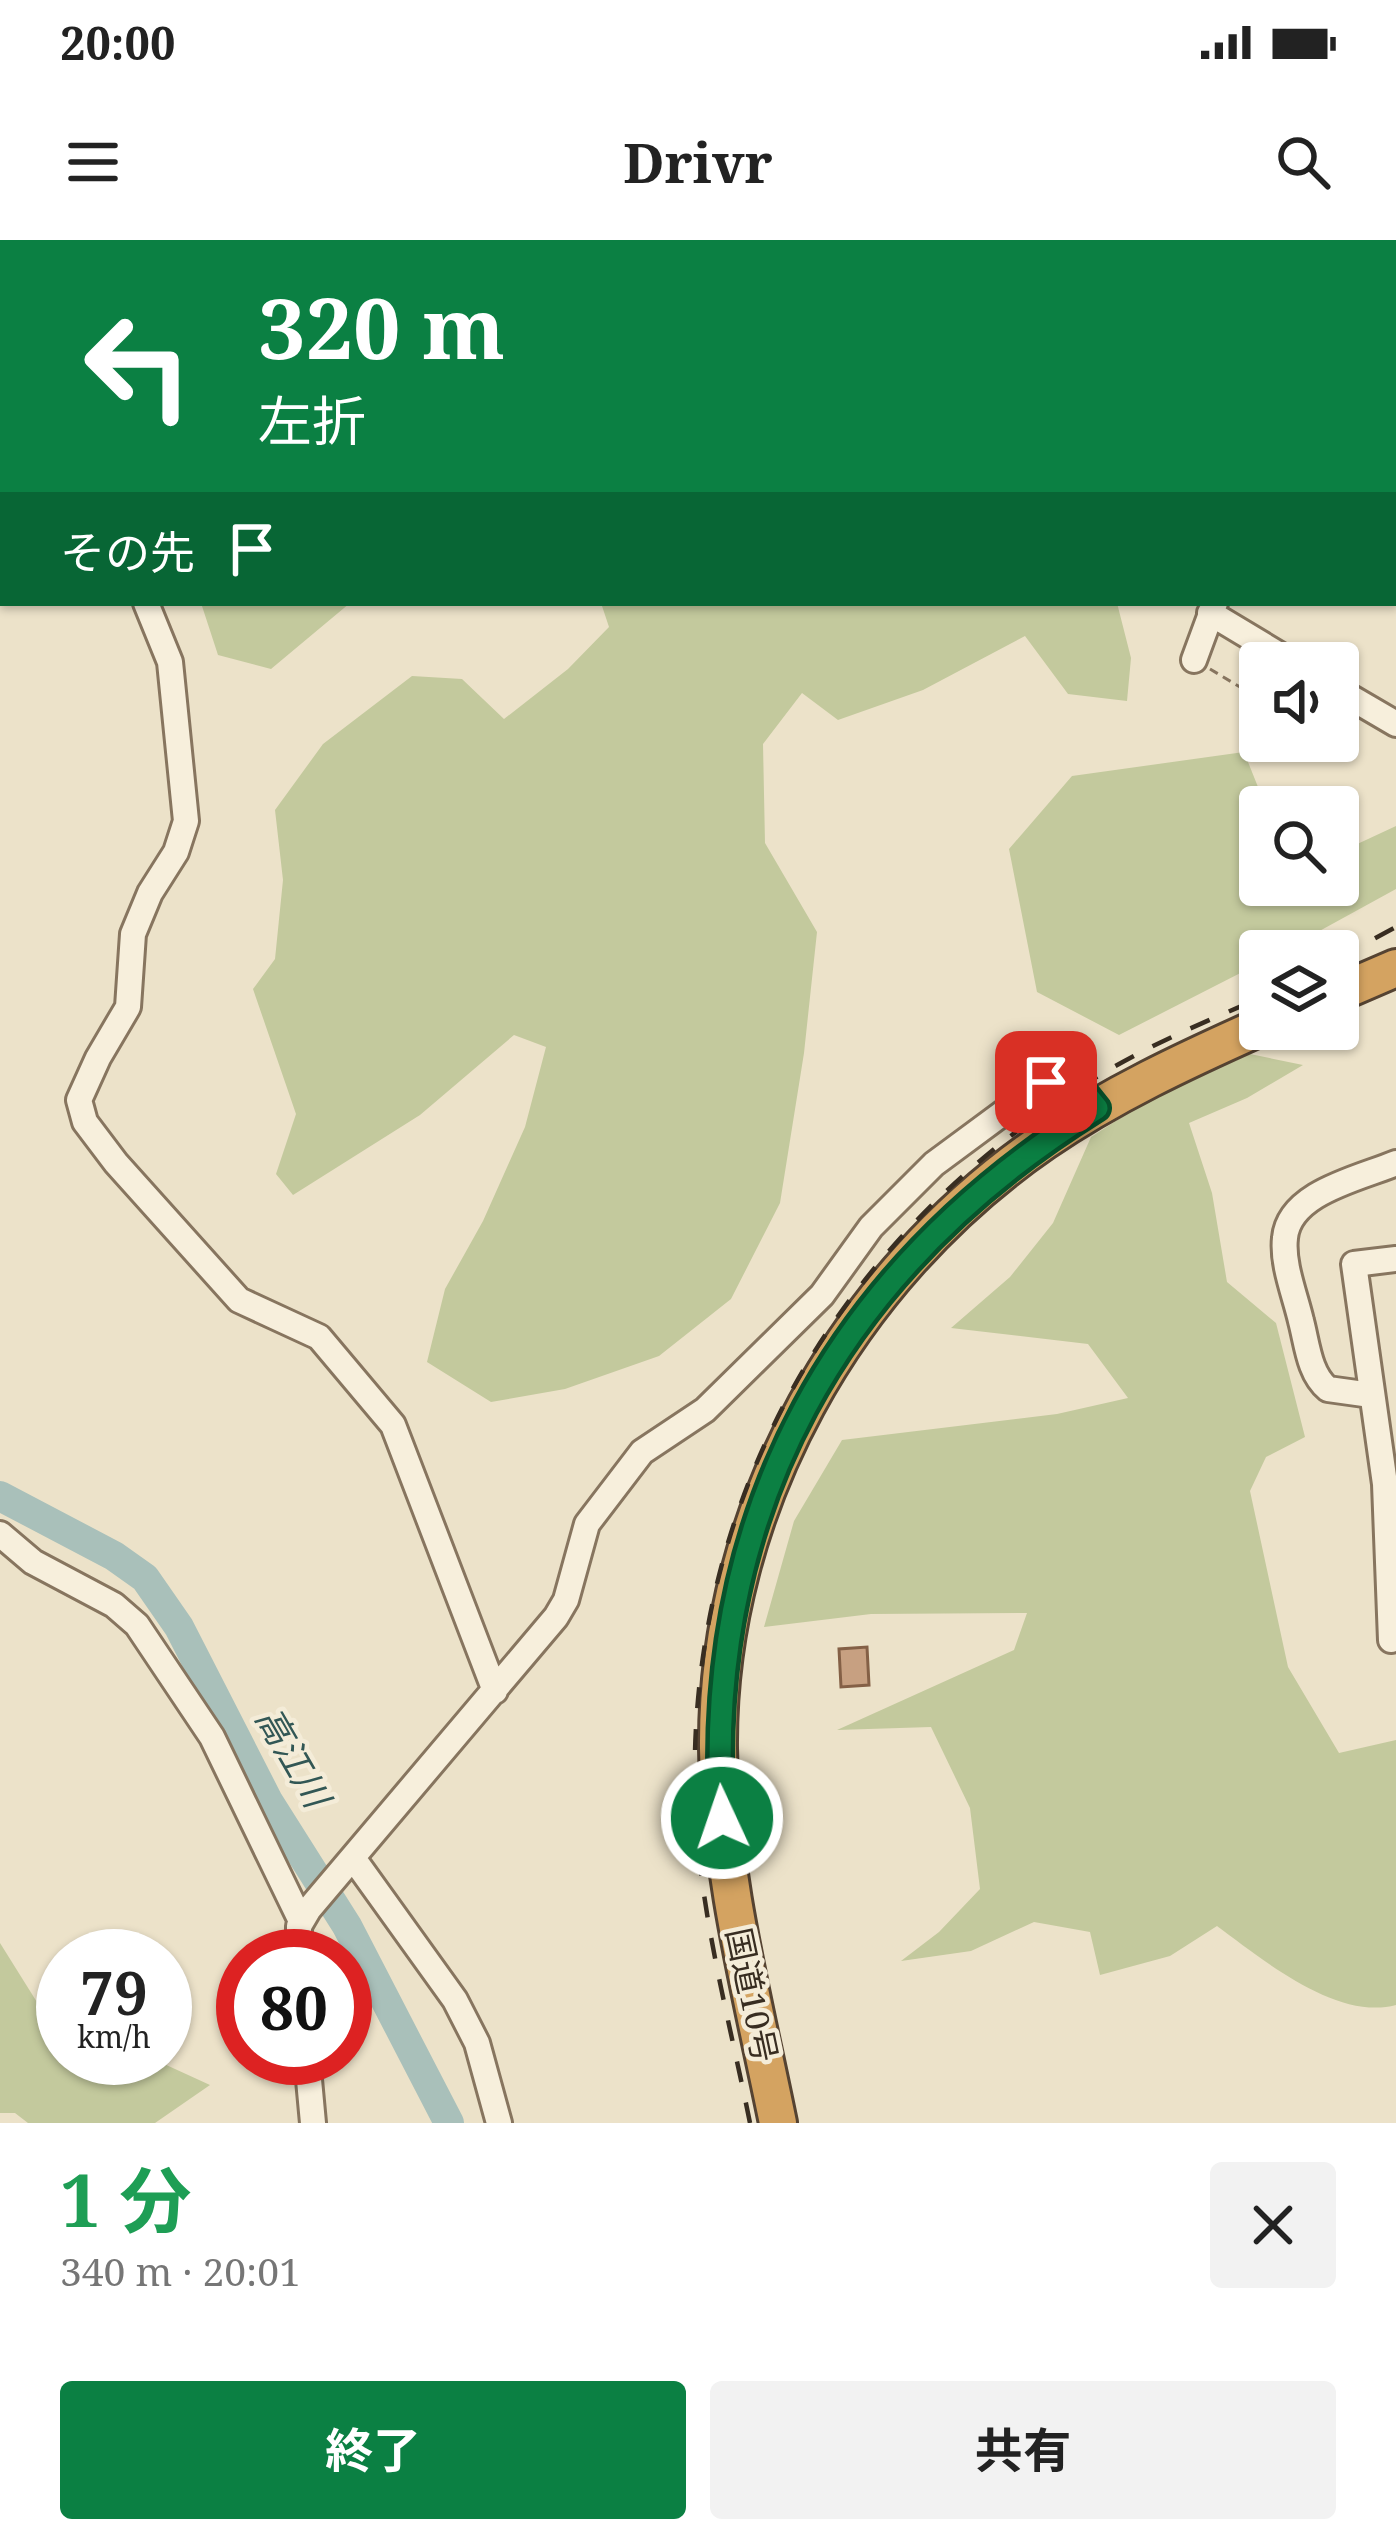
<!DOCTYPE html>
<html lang="ja">
<head>
<meta charset="utf-8">
<style>
	body { margin:0; font-family:"Noto Serif","Noto Sans JP",serif; background:#f2f2f2; color:#222; height:100vh; display:flex; flex-direction:column; font-size:45px; white-space:nowrap }
	* { box-sizing:border-box; margin:0 }
	p { font-size:39px; color:#767676 }
	.icon { flex:none; width:66px; height:66px; fill:none; stroke:currentColor; stroke-width:2; stroke-linecap:round; stroke-linejoin:round }
	.map { position:relative; height:1883px; overflow:hidden }
	.sheet { display:flex; flex-direction:column; background:#fff; flex:1 }
	.sheet>* { flex:none }
	.banner { position:absolute; left:0px; top:0px; width:1398px; height:366px; box-shadow:0 3px 9px #0004; background:#0b8043; color:#fff; overflow:hidden }
	.controls { position:absolute; left:1239px; top:402px; display:grid; gap:24px }
	.controls a { display:grid; place-items:center; width:120px; height:120px; border-radius:12px; background:#fff; box-shadow:0 3px 9px #0004; font-size:60px }
	.speed { position:absolute; left:36px; top:1689px; display:flex; gap:24px; font-size:60px; font-weight:700; text-align:center }
	.speed>* { display:grid; place-content:center; width:156px; height:156px; border-radius:50%; background:#fff; box-shadow:0 3px 9px #0004; line-height:1 }
	.speed small { font-size:30px; font-weight:400 }
	.speed .limit { border:18px solid #d22; background:#fff; color:#111 }
	.pin { position:absolute; display:grid; place-items:center; width:102px; height:102px; color:#fff; margin:-51px; border-radius:24px; box-shadow:0 6px 18px #0006 }
	.me { position:absolute; width:132px; margin:-66px; rotate:357deg; stroke-linejoin:round; filter:drop-shadow(0 0 9px #0008) }
	.turn { display:flex; align-items:center; gap:42px; height:252px; padding:0 60px; font-size:54px }
	.turn .icon { width:156px; height:156px; stroke-width:2.5 }
	.turn b { display:block; font-size:84px; line-height:102px }
	.then { display:flex; align-items:center; height:114px; padding:0 60px; background:#0003; gap:24px; font-size:45px }
	.round { display:grid; place-items:center; flex:none; width:126px; height:126px; border-radius:12px; background:#f2f2f2 }
	.head { display:flex; align-items:center; justify-content:space-between; height:204px; padding:0 60px }
	h1 { font-size:72px; font-weight:700; line-height:90px; color:#1e9e55 }
	.action { display:flex; gap:24px; margin-top:auto; padding:24px 60px }
	.action a { flex:1; height:138px; border-radius:12px; background:#0b8043; color:#fff; font-size:48px; font-weight:700; line-height:138px; text-align:center }
	.action a+a { background:#f2f2f2; color:#222 }
	.status { display:flex; justify-content:space-between; align-items:center; height:84px; padding:0 60px; background:#fff; direction:ltr }
	.status svg { height:33px; fill:currentColor }
	header { display:flex; justify-content:space-between; align-items:center; height:156px; padding:0 60px; background:#fff; font-size:54px; font-weight:700 }
	.map>svg:first-child { display:block }
</style>
</head>
<body>
<div class="status"><b>20:00</b><svg viewBox="0 0 49 12"><path d="M0 12V9h3v3zM5 12V6h3v6zM10 12V3h3v9zM15 12V0h3v12zM26 1h20v11H26zM47 4h2v5h-2z"/></svg></div>
<header><svg class="icon" aria-label="menu" viewBox="0 0 24 24"><path d="M4 6h16M4 12h16M4 18h16"/></svg>Drivr<svg class="icon" aria-label="search" viewBox="0 0 24 24"><circle cx="10" cy="10" r="6"/><path d="M15 15l6 6"/></svg></header>
<div class="map">
<svg width="1396" height="1883" viewBox="0 0 1396 1883">
	<rect width="100%" height="100%" fill="#ece2c9"/>
	<path fill="#c3c99d" d="M475 0H928L474 3Z
		M201 363H350L271 429 218 415Z
		M601 363H1117L1131 418 1127 461 1068 454 1025 396 923 450 838 480 802 453 763 504 765 603 817 692 804 813 780 963 731 1059 659 1116 565 1149 491 1162 427 1122 445 1049 483 981 525 887 546 807 514 795 420 875 293 955 276 934 296 874 253 749 275 719 283 640 275 570 323 504 412 436 462 439 504 479 568 429 609 387Z
		M1244 512 1266 567H1260V645H1338V613L1396 586V649L1283 711H1260V723L1119 795 1037 752 1009 609 1072 536Z
		M1250 814 1303 825 1247 858 1189 883 1212 953 1227 1042 1276 1083 1305 1197 1266 1217 1250 1251 1288 1427 1339 1513 1396 1500V1765C1337 1781 1263 1720 1217 1686L1170 1716 1100 1735 1090 1692 1034 1682 971 1711 901 1721 939 1692 980 1649 970 1568 931 1487 837 1490 1014 1410 1027 1373 871 1374 764 1387 794 1281 842 1200 1057 1174 1128 1158 1088 1104 951 1088 1010 1037 1053 983 1091 897 1164 850Z
		M0 1703 40 1767 63 1777V1818H151L210 1845 155 1883H28L15 1873H0Z"/>
	<g fill="none" stroke-linecap="round" stroke-linejoin="round">
		<path stroke="#a9c0ba" stroke-width="30" d="M0 1256 114 1316 145 1338 179 1387 268 1561 347 1686 449 1883"/>
	</g>
	<path fill="#c7a081" stroke="#846046" stroke-width="3" d="M867 1407 869 1445 841 1447 839 1409Z"/>
	<g fill="none" stroke-linecap="round" stroke-linejoin="round">
		<g stroke="#87755f" stroke-width="30">
			<path id="minor" d="M1065 0 1066 3
				M1188 0 1192 3
				M1385 0 1390 3
				M116 3 117 0
				M1395 73 1396 71
				M1395 225 1396 226
				M146 363 170 422 186 581 176 612 150 653 133 694 128 767 98 818 79 860 85 882 116 923 239 1060 319 1097 393 1185 495 1451
				M1210 373 1293 423
				M1194 420 1215 363
				M1338 450 1396 484
				M1371 1155 1328 1149C1309 1134 1307 1103 1301 1081 1295 1055 1282 1024 1285 998 1289 952 1361 938 1396 923
				M0 1294 33 1322 114 1365 137 1385 212 1497 301 1681
				M1391 1400 1385 1244 1354 1024 1396 1019
				M353 1618 455 1760 477 1803 499 1883
				M299 1716V1686L309 1669 556 1377 566 1360 587 1284 642 1212 705 1170 822 1055 871 987 934 924 1045 842 1077 843 1097 868
				M307 1818 313 1883"/>
		</g>
		<g stroke="#554332" stroke-width="42">
			<path id="highway" d="M1338 753 1396 728
				M778 1883C753 1759 720 1635 718 1508 716 1268 847 1036 1044 901 1111 855 1186 820 1260 787"/>
		</g>
		<path stroke="#87755f" stroke-width="3" stroke-dasharray="9 6" stroke-linecap="butt" d="M1210 429 1260 459"/>
		<use href="#minor" stroke="#f7efdc" stroke-width="24"/>
		<use href="#highway" stroke="#d4a361" stroke-width="36"/>
		<path stroke="#382d21" stroke-width="4.5" stroke-dasharray="21 21" stroke-linecap="butt" d="M1338 718 1396 687
			M750 1883C730 1783 702 1681 696 1579 679 1266 836 991 1105 832 1154 803 1207 781 1260 758"/>
	</g>
	<g fill="none" stroke-linecap="round" stroke-linejoin="round">
		<g stroke="#07532c" stroke-width="30">
			<path id="route" d="M722 1578C702 1271 838 1029 1097 868L1077 843 1046 842"/>
		</g>
		<use href="#route" stroke="#0b8043" stroke-width="21"/>
	</g>
	<g text-anchor="middle" stroke-width="9" stroke-linejoin="round" paint-order="stroke">
		<g font-size="33" fill="#382d21" stroke="#f4ecd8">
			<text transform="translate(752 1755) rotate(78)" y="12">国道10号</text>
		</g>
		<g font-size="36" font-style="italic" fill="#325755" stroke="#f4ecd8">
			<text transform="translate(293 1517) rotate(60)" y="13">高江川</text>
		</g>
	</g>
</svg>
<div class="controls">
<a><svg class="icon" aria-label="sound" viewBox="0 0 24 24"><path d="M4 9h4l5-4v14l-5-4H4zM17 9q2 3 0 6"/></svg></a>
<a><svg class="icon" aria-label="search" viewBox="0 0 24 24"><circle cx="10" cy="10" r="6"/><path d="M15 15l6 6"/></svg></a>
<a><svg class="icon" aria-label="layers" viewBox="0 0 24 24"><path d="M12 4l9 5-9 5-9-5zM3 14l9 5 9-5"/></svg></a>
</div>
<div class="speed"><div>79<small>km/h</small></div><div class="limit">80</div></div>
<div class="pin" style="left:1046px;top:842px;background:#d93025"><svg class="icon" aria-label="arrive" viewBox="0 0 24 24"><path d="M6 21V4h12l-3 4 3 4H6"/></svg></div>
<svg class="me" style="left:722px;top:1578px" viewBox="-20 -20 40 40"><circle r="17" fill="#0b8043" stroke="#fff" stroke-width="3"/><path d="M0-11L8 9 0 5-8 9z" fill="#fff"/></svg>
<div class="banner">
<div class="turn"><svg class="icon" aria-label="left" viewBox="0 0 24 24"><path d="M17 20v-9H6M10 6l-5 5 5 5"/></svg><div><b>320 m</b>左折</div></div>
<div class="then">その先<svg class="icon" aria-label="arrive" viewBox="0 0 24 24"><path d="M6 21V4h12l-3 4 3 4H6"/></svg></div>
</div>
</div>
<section class="sheet">
<div class="head"><div><h1>1 分</h1><p>340 m · 20:01</p></div><a class="round"><svg class="icon" aria-label="close" viewBox="0 0 24 24"><path d="M6 6l12 12M18 6L6 18"/></svg></a></div>
<div class="action"><a>終了</a><a>共有</a></div>
</section>
</body>
</html>
